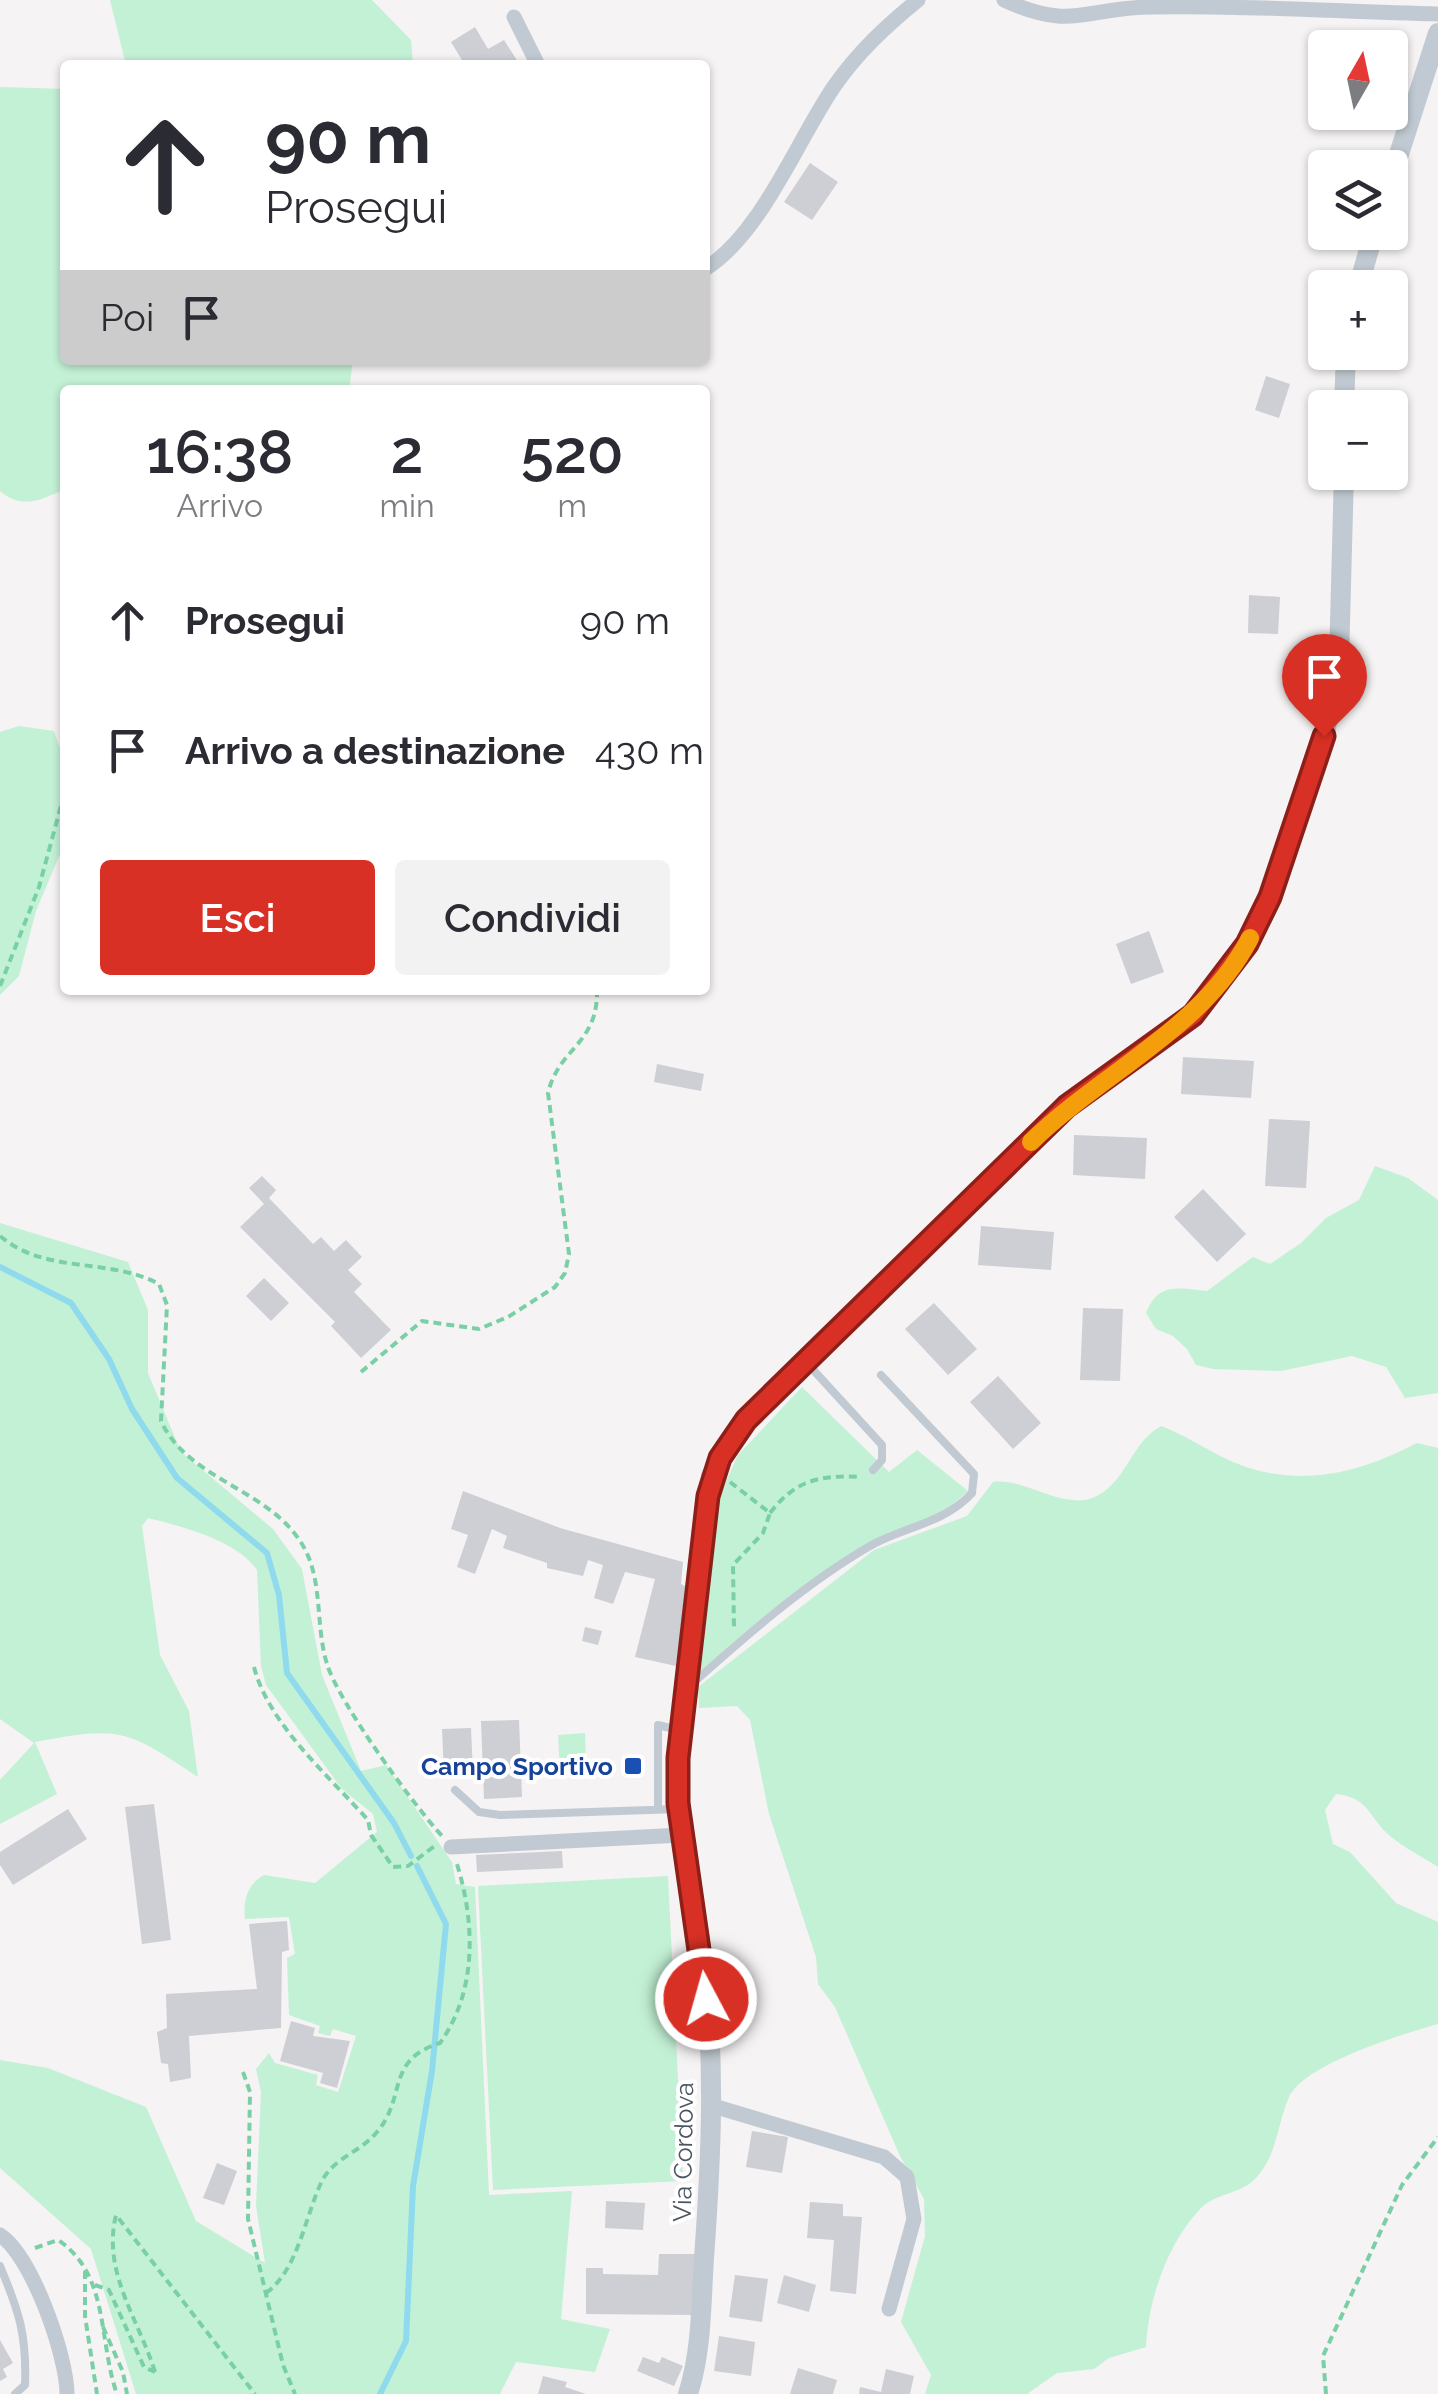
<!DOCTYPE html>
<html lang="it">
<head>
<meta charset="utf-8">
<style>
	body { margin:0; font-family:Raleway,sans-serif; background:#f2f2f3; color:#2b2b33; height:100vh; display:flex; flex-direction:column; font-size:38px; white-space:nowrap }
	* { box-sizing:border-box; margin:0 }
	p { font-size:32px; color:#7c7c81 }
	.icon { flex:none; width:55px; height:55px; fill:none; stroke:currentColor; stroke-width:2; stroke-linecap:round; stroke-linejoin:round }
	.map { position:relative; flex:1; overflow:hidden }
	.details { position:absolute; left:60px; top:385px; width:650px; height:610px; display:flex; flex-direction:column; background:#fff; border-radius:10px; box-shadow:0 2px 8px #0004 }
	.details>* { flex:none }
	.guide { position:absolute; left:60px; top:60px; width:650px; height:305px; border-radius:10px; box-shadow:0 2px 8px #0004; background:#fff; color:#2b2b33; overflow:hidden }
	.needle { width:65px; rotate:9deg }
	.fabs { position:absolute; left:1308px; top:30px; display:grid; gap:20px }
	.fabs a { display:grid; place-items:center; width:100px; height:100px; border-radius:10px; background:#fff; box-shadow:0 2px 8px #0004; font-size:50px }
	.pin { position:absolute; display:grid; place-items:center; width:85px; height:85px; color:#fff; margin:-102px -42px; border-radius:50% 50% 50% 0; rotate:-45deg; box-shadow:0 0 10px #0007 }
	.pin .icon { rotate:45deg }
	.me { position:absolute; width:110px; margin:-55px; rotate:354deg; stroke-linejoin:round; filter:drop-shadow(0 0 8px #0008) }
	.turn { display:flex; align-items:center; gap:35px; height:210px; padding:0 40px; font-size:45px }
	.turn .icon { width:130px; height:130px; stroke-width:2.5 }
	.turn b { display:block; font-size:70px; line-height:85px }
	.then { display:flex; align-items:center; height:95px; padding:0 40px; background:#0003; gap:20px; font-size:38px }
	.eta { display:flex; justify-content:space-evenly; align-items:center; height:170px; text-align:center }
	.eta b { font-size:60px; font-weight:600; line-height:70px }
	.primary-button { display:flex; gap:20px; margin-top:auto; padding:20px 40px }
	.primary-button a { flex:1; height:115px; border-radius:10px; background:#d93025; color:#fff; font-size:40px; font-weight:600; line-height:115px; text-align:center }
	.primary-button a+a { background:#f2f2f3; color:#2b2b33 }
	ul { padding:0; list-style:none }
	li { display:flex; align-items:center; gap:30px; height:130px; padding:0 40px }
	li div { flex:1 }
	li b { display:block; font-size:38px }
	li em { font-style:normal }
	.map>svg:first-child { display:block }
</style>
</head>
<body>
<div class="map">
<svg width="1438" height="2394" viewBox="0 0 1438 2394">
	<rect width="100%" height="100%" fill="#f5f3f3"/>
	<path fill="#c3f1d5" d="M110 0H372L411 40 413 65H126Z
		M0 87 65 89V360H353L349 390H65V489C41 500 22 510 0 491Z
		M19 726 54 731 65 763V842L36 911 19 976 0 995V732Z
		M1375 1166 1408 1178 1438 1200V1393L1405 1398 1386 1367 1352 1356 1281 1371 1213 1369 1196 1365 1187 1349 1173 1336 1156 1329 1146 1313C1158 1282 1178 1288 1207 1291L1253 1257 1270 1264 1301 1243 1326 1218 1359 1200Z
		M0 1223 128 1262 148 1310V1373L181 1452 273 1529 302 1569 322 1675 361 1771 386 1765 452 1862 456 1884 475 1887 489 2195 572 2191 561 2319 610 2329 595 2372 516 2362 500 2394H136L91 2249 0 2168V2060L48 2068 146 2107 196 2221 265 2263 256 2206 261 2092 256 2069 269 2053 275 2063 318 2075 316 2085 338 2092 356 2036 333 2029 330 2036 318 2033 320 2026 289 2015 287 1958 295 1954 289 1917 245 1919C243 1901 247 1884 264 1875L315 1883 377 1832 373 1814 342 1789 266 1685 261 1666 257 1570C238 1541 181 1526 148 1518L142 1526 160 1655 189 1711 198 1777C125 1729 122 1726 35 1742L57 1794 0 1824V1780L34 1743 0 1719Z
		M802 1387 889 1472 917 1450 968 1491 942 1514 868 1543 699 1673 718 1499 738 1455Z
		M1161 1426C1191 1437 1216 1457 1246 1467 1307 1487 1363 1471 1417 1443L1438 1448V1867C1423 1857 1404 1848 1390 1836 1369 1818 1369 1797 1336 1794L1325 1810 1333 1844 1350 1852 1396 1903 1438 1922V2024C1405 2033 1304 2064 1289 2097 1277 2124 1277 2158 1254 2180 1239 2194 1215 2194 1201 2208 1167 2243 1148 2301 1146 2347L1109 2358 1094 2369 1057 2373 1027 2394H925L931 2375 901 2322 925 2236 924 2199 900 2156 835 2007 818 1984 816 1957 769 1814 750 1720 737 1706 699 1708 698 1687 874 1550 967 1516 993 1482C1026 1477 1066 1514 1099 1495 1127 1479 1132 1442 1161 1426Z
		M585 1733 586 1768 560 1770 558 1735Z
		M668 1876 683 2181 493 2190 478 1886Z"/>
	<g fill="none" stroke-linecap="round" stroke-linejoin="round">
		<path stroke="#90daee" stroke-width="6" d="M0 1267 71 1303 109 1359 132 1409 177 1478 267 1553 279 1595 287 1673 394 1823 411 1856
			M380 2394 406 2341 413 2186 432 2071 446 1924 417 1866"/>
	</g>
	<path fill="#cdcfd5" d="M475 27 488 49 504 40 520 65H455L462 60 451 42Z
		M1390 60 1408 65 1396 104 1390 102Z
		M810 163 838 182 812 220 784 202Z
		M1266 376 1290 384 1279 418 1255 410Z
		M1249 595 1280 597 1278 634 1248 633Z
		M1149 931 1164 972 1131 984 1116 944Z
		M1183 1057 1254 1061 1251 1098 1181 1094Z
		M657 1064 704 1074 701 1091 654 1082Z
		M1269 1119 1310 1121 1306 1188 1265 1186Z
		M1074 1135 1147 1138 1145 1179 1073 1175Z
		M262 1176 276 1190 269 1198 313 1244 321 1237 334 1251 346 1240 362 1257 348 1270 362 1284 354 1292 391 1330 361 1358 331 1326 335 1322 240 1227 264 1204 249 1188Z
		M1203 1189 1246 1234 1217 1262 1174 1217Z
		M981 1226 1054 1232 1051 1270 978 1265Z
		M264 1278 289 1303 271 1321 246 1296Z
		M934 1303 977 1349 948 1375 905 1329Z
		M1083 1308 1123 1309 1120 1381 1080 1380Z
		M998 1376 1041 1423 1013 1449 970 1402Z
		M463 1491 560 1528 683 1562 681 1584 687 1587 676 1666 635 1657 655 1579 625 1572 613 1604 594 1598 603 1565 588 1560 583 1576 547 1568V1563L503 1548 507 1536 492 1529 475 1574 457 1567 468 1535 451 1529Z
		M585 1627 602 1631 598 1645 582 1641Z
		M519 1720 522 1797 484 1799 481 1721Z
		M471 1728 473 1773 444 1775 442 1729Z
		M154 1804 171 1940 142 1944 125 1807Z
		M68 1809 87 1839 13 1885 0 1865V1852Z
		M562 1851 563 1868 477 1872 476 1855Z
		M287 1921 289 1950 282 1952 281 2028 189 2036 191 2078 170 2082 168 2064 161 2063 157 2032 167 2028 166 1994 257 1989 249 1924Z
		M291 2021 315 2028 313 2036 350 2041 337 2088 320 2083 323 2073 280 2061Z
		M752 2131 788 2137 782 2173 746 2167Z
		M217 2163 237 2171 224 2205 203 2198Z
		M606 2201 645 2203 643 2230 605 2228Z
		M810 2202 843 2204V2216L862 2217 856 2294 830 2291 834 2240 807 2238Z
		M659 2254H695L694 2315 586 2314V2268H603V2274L658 2275Z
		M735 2275 768 2279 762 2322 729 2317Z
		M784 2275 816 2285 809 2312 777 2303Z
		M719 2336 755 2342 751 2376 714 2371Z
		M0 2340 13 2363 3 2369 7 2377 0 2381Z
		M643 2357 659 2363 662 2357 683 2366 674 2386 637 2371Z
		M798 2368 837 2380 833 2394H790Z
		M886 2369 914 2376 910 2394H859L860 2387 881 2392Z
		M543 2376 567 2382 565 2387 586 2394H538Z"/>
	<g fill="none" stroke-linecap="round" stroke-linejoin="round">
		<path stroke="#7ad0a6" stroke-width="4" stroke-dasharray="8 5" stroke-linecap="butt" d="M0 986 39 887 65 791
			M0 1236C46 1275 109 1257 159 1284L167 1305 161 1421C187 1478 263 1488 298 1538 325 1575 314 1622 327 1664 339 1703 412 1803 442 1836
			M361 1372 422 1321 479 1329 508 1317 555 1287 565 1273 569 1254 548 1093C559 1047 598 1045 597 990
			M730 1482 770 1513 763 1533 733 1565 734 1629
			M770 1513C796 1479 821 1475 862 1477
			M254 1667C269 1725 329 1776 368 1820L371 1835 393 1867 408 1866 436 1845
			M243 2072 250 2092 248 2219 283 2365 295 2394
			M35 2248 58 2240C110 2275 98 2341 117 2394
			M85 2271V2316L97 2394
			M95 2285 109 2290 144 2367 155 2372
			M266 2293C298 2270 305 2217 321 2183 332 2158 360 2153 377 2132 407 2097 385 2060 440 2043 478 1990 475 1920 456 1861
			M103 2327 123 2372 127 2394
			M155 2372C138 2318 102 2272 116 2215L255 2394
			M1326 2394 1323 2356 1402 2185 1438 2137"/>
		<path stroke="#c1cad2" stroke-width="8" d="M806 1362 882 1445V1460L873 1470
			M692 1684C747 1635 806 1583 870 1546 904 1527 945 1523 972 1493L974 1474 881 1375
			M455 1790 479 1812 500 1815 679 1809
			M658 1808V1725L678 1730
			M0 2266C19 2311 27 2336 25 2385L15 2394"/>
		<path stroke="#c1cad2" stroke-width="15" d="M1004 0C1073 32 1086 7 1153 7 1248 5 1343 12 1438 14
			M514 17 538 65
			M705 269C761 234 796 143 833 88 857 53 885 27 918 0
			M451 1847 682 1835
			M710 2105 884 2157 907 2177 914 2219 889 2309
			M0 2235C32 2256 67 2356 67 2394"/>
		<path stroke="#c1cad2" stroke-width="20" d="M1390 182 1438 33
			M1358 288 1374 232
			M1344 408 1346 352
			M688 2394C702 2350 701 2304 704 2258 711 2161 716 2059 703 1962 694 1894 678 1828 678 1758L711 1476 746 1420 1067 1107 1193 1015 1247 944 1270 897 1324 737 1339 661 1344 472"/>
	</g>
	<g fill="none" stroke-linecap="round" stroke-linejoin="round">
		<g stroke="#8d1f18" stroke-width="25">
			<path id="route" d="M706 1999 678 1803V1758L708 1496 720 1458 746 1420 1067 1106 1193 1015 1247 944 1270 897 1324 736"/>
		</g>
		<use href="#route" stroke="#d93025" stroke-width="18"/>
		<path stroke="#f59e0b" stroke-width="18" d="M1031 1142C1102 1072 1203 1029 1250 938"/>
	</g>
	<rect fill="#1a4fb4" stroke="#fff" stroke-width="4" x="623" y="1756" width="20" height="20" rx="5"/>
	<g text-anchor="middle" stroke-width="8" stroke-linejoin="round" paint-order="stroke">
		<g font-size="25" font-weight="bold" fill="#164399" stroke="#fff" text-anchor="end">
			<text x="613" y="1775">Campo Sportivo</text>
		</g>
		<g font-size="25" fill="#4a5661" stroke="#fff">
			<text transform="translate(683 2152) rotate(-89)" y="9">Via Cordova</text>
		</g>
	</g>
</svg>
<div class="fabs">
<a><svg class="needle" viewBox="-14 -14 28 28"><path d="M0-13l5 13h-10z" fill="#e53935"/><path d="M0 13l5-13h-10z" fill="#7c7c81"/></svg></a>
<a><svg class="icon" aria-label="layers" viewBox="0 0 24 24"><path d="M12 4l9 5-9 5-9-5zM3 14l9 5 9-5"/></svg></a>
<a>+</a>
<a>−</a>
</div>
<div class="pin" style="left:1324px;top:736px;background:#d93025"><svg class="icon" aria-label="arrive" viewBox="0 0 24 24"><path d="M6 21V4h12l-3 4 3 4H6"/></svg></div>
<svg class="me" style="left:706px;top:1999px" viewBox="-20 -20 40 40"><circle r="17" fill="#d93025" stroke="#fff" stroke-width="3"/><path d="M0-11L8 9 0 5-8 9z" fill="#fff"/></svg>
<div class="guide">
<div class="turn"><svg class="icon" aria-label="ahead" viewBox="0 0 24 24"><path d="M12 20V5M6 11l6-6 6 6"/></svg><div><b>90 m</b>Prosegui</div></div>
<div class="then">Poi<svg class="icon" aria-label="arrive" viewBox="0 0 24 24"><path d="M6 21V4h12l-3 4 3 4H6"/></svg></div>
</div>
<section class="details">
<div class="eta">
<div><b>16:38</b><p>Arrivo</p></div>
<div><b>2</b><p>min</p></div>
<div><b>520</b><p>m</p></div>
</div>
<ul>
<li><svg class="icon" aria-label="ahead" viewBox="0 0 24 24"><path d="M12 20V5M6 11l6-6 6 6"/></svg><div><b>Prosegui</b></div><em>90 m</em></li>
<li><svg class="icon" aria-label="arrive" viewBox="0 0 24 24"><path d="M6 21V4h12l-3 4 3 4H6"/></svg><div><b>Arrivo a destinazione</b></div><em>430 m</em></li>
</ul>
<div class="primary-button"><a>Esci</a><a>Condividi</a></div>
</section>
</div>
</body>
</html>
